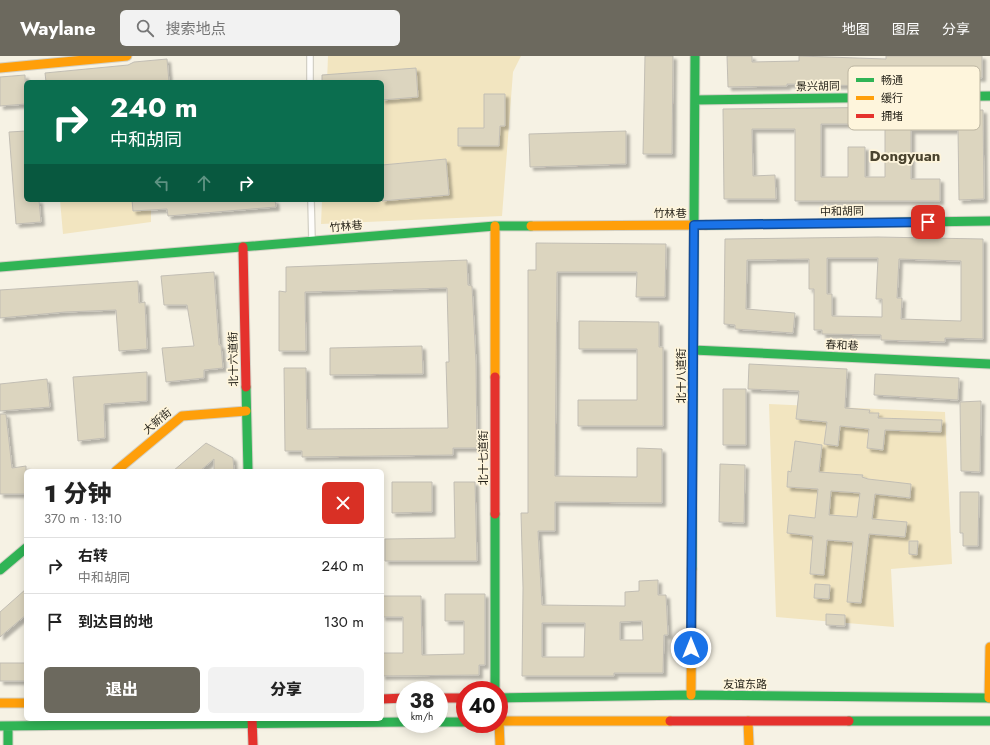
<!DOCTYPE html>
<html lang="zh">
<head>
<meta charset="utf-8">
<style>
	body { margin:0; font-family:Jost,"Noto Sans SC",sans-serif; background:#f2f2f2; color:#222; height:100vh; display:flex; flex-direction:column; font-size:15px; white-space:nowrap }
	* { box-sizing:border-box; margin:0 }
	p { font-size:13px; color:#767676 }
	.icon { flex:none; width:22px; height:22px; fill:none; stroke:currentColor; stroke-width:2; stroke-linecap:round; stroke-linejoin:round }
	.map { position:relative; flex:1; overflow:hidden }
	.panel { position:absolute; left:24px; top:413px; width:360px; height:252px; display:flex; flex-direction:column; background:#fff; border-radius:6px; box-shadow:0 2px 10px #0003 }
	.panel>* { flex:none }
	.guide { position:absolute; left:24px; top:24px; width:360px; height:122px; border-radius:6px; box-shadow:0 2px 10px #0003; background:#0b6e4f; color:#fff; overflow:hidden }
	.speed { position:absolute; left:396px; top:625px; display:flex; gap:8px; font-size:20px; font-weight:700; text-align:center }
	.speed>* { display:grid; place-content:center; width:52px; height:52px; border-radius:50%; background:#fff; box-shadow:0 2px 10px #0003; line-height:1 }
	.speed small { font-size:10px; font-weight:400 }
	.speed .limit { border:6px solid #d22; background:#fff; color:#111 }
	.pin { position:absolute; display:grid; place-items:center; width:34px; height:34px; color:#fff; margin:-17px; border-radius:8px; box-shadow:0 2px 6px #0006 }
	.me { position:absolute; width:44px; margin:-22px; rotate:0deg; stroke-linejoin:round; filter:drop-shadow(0 0 3px #0008) }
	.turn { display:flex; align-items:center; gap:14px; height:84px; padding:0 20px; font-size:18px }
	.turn .icon { width:52px; height:52px; stroke-width:2.5 }
	.turn b { display:block; font-size:28px; line-height:34px }
	.lanes { display:flex; align-items:center; height:38px; padding:0 20px; background:#0003; justify-content:center; gap:20px; direction:ltr }
	.lanes .off { opacity:.35 }
	.round { display:grid; place-items:center; flex:none; width:42px; height:42px; border-radius:6px; background:#f2f2f2 }
	.summary { display:flex; align-items:center; justify-content:space-between; height:68px; padding:0 20px }
	h1 { font-size:24px; font-weight:800; line-height:30px }
	.button { display:flex; gap:8px; margin-top:auto; padding:8px 20px }
	.button a { flex:1; height:46px; border-radius:6px; background:#6c695e; color:#fff; font-size:16px; font-weight:800; line-height:46px; text-align:center }
	.button a+a { background:#f2f2f2; color:#222 }
	ul { padding:0; list-style:none }
	li { display:flex; align-items:center; gap:12px; height:56px; padding:0 20px; border-top:1px solid #e0e0e0 }
	li div { flex:1 }
	li b { display:block; font-size:15px }
	li em { font-style:normal }
	header { display:flex; align-items:center; gap:24px; box-sizing:border-box; height:56px; padding:0 20px; background:#6c695e; color:#fff }
	header strong { font-size:19px }
	nav { display:flex; gap:22px; margin-inline-start:auto; font-size:14px }
	.search { width:280px; height:36px; background:#f2f2f2; display:flex; align-items:center; gap:10px; box-sizing:border-box; padding:0 14px; border-radius:6px; color:#767676; font-size:15px }
	.map>svg:first-child { display:block }
</style>
</head>
<body>
<header>
<strong>Waylane</strong>
<div class="search"><svg class="icon" aria-label="search" viewBox="0 0 24 24"><circle cx="10" cy="10" r="6"/><path d="M15 15l6 6"/></svg>搜索地点</div>
<nav><a>地图</a><a>图层</a><a>分享</a></nav>
</header>
<div class="map">
<svg width="990" height="689" viewBox="0 0 990 689">
	<defs>
		<filter id="shadow"><feDropShadow dx="3.5" dy="3.5" stdDeviation="1" flood-color="#0004"/></filter>
	</defs>
	<rect width="100%" height="100%" fill="#f6f2e4"/>
	<path fill="#f2e5c0" d="M328 0H521L513 16 502 160 321 168 322 144H382V26H327Z
		M60 144H151V166L63 178Z
		M769 348 945 356 952 508 891 513 894 571 776 561Z"/>
	<path fill="#dcd5bf" stroke="#c2beb4" fill-rule="evenodd" filter="url(#shadow)" d="M645 0H673L672 98H643Z
		M727 0H752V6L799 5V0L886 3V0H982V22L951 21 950 27 911 25 872 27V30L787 28V30L728 31Z
		M167 3 169 26H46L45 17 128 9 134 6Z
		M416 12 418 41 382 44V26H322V19Z
		M25 19 26 48 0 50V21Z
		M484 38H505V70H500L499 90H458V72H484Z
		M911 51V55L983 54 984 143 959 144 958 74H911V123H940V145H795V73H752L753 120 775 119 776 143H724L723 53ZM821 68H885V121H865V91H848V121H821Z
		M26 75V144H39L41 166 16 168 9 76Z
		M626 75V108L530 111 529 78Z
		M446 103 449 139 382 145V109Z
		M132 144H275L276 151 168 160 167 153 133 155Z
		M878 181 983 183V283L945 282V286L881 284V279L822 278V274H814V233H809V203L747 204 746 253 795 257 793 277 735 273V269L724 268 725 183ZM827 202H878L876 243H882V261L832 260V238H827ZM899 203 961 205V265L901 263 902 242H897Z
		M536 187 666 188 665 241H636L637 216H557L555 420 637 421V392L662 393V447L555 446V475H538L542 549 625 550V536L639 535V525L658 524V539H666L668 579H664L663 617H614V620H522L523 532 521 457H528V214H536ZM642 565 643 584H620V566ZM542 567H585L584 601H542Z
		M467 204 468 229 472 230 476 307 477 392H453V399L302 401V395H285L284 312H306L307 373 448 372 446 306H449L447 232 305 236 306 295H279V235L286 236V211Z
		M214 216 219 289H221L223 312 204 314V322L166 326 162 292 194 290 187 249H164L161 220Z
		M138 225 139 247 145 246 147 293 119 295 116 254 65 256 0 262V234Z
		M579 265 659 266V291H663V370H578V344H637V293H579Z
		M422 290 423 318 330 319V292Z
		M749 308 847 313 845 352 870 354 869 357H879L878 362 942 364 941 376 885 374 883 394 867 392 869 373 840 370 838 390 824 388 827 366 796 363 799 335 748 333Z
		M147 316V345L104 348 105 382 78 385 73 321Z
		M875 318 959 322 958 344 874 339Z
		M47 323 50 351 0 355V328Z
		M723 333H746V389H723Z
		M981 345 980 416 961 415 960 346Z
		M0 358H6L12 412 26 410V438H0Z
		M795 385 822 389 819 416 863 419 862 421 868 423 911 428 910 442 875 438 872 463 907 466 905 481 869 478 861 547 847 546 853 486 827 484 824 519 810 518 813 480 787 477 789 459 815 462 818 433 787 431 788 415 791 416ZM831 435 860 437 857 461 829 459Z
		M206 387 233 402 234 415H214V403L200 415H173Z
		M720 408 745 409 744 467 719 466Z
		M392 426H432V456L392 457Z
		M454 426H475L477 505H385V483L455 482Z
		M960 436H979L978 490H963V477H960Z
		M909 485H918L917 499 909 498Z
		M815 528 830 529 829 543 814 542Z
		M26 533V559L0 581V556Z
		M445 538H485V609H479V619L382 620V597H403V561H382V540H421L422 599 464 598V565H445Z
		M826 558 845 559V570L826 569Z
		M0 607H26V625H0Z"/>
	<g fill="none" stroke-linecap="round" stroke-linejoin="round">
		<g stroke="#d3d0c5" stroke-width="8">
			<path id="lane" d="M310 0V26
				M311 144 312 184"/>
		</g>
		<g stroke="#d3d0c5" stroke-width="11">
			<path id="fast" d="M695 44 990 40
				M706 169 990 165
				M0 211 495 170H531
				M693 294 990 308
				M246 331 248 415
				M495 458V634
				M692 513 695 0
				M0 514 26 492
				M499 642 691 639 990 642
				M849 665H990
				M439 666H465
				M0 670 405 666
				M8 670V689"/>
		</g>
		<g stroke="#d3d0c5" stroke-width="11">
			<path id="slow" d="M0 12 127 0
				M495 170V321
				M531 170 706 169
				M116 415 182 360 246 355
				M691 639 692 513
				M989 642 990 591
				M0 647H26
				M499 665 500 689
				M499 665H670
				M748 665 749 689"/>
		</g>
		<g stroke="#d3d0c5" stroke-width="11">
			<path id="jam" d="M243 191 246 331
				M495 321V458
				M439 642H465
				M382 643 405 642
				M252 663 253 689
				M670 665H849"/>
		</g>
		<use href="#lane" stroke="#fefdfb" stroke-width="5.5"/>
		<use href="#fast" stroke="#30b455" stroke-width="9"/>
		<use href="#slow" stroke="#ff9f0a" stroke-width="9"/>
		<use href="#jam" stroke="#e5322d" stroke-width="9"/>
	</g>
	<g fill="none" stroke-linecap="round" stroke-linejoin="round">
		<g stroke="#114b97" stroke-width="10">
			<path id="route" d="M691 592 694 169 928 166"/>
		</g>
		<use href="#route" stroke="#1a73e8" stroke-width="7"/>
	</g>
	<g text-anchor="middle" stroke-width="3.5" stroke-linejoin="round" paint-order="stroke">
		<g font-size="11" fill="#221f16" stroke="#fef5dc">
			<text transform="translate(818 30) rotate(-1)" y="4">景兴胡同</text>
			<text transform="translate(842 155) rotate(-1)" y="4">中和胡同</text>
			<text x="670" y="161">竹林巷</text>
			<text transform="translate(346 170) rotate(-5)" y="4">竹林巷</text>
			<text transform="translate(842 289) rotate(3)" y="4">春和巷</text>
			<text transform="translate(233 303) rotate(-91)" y="4">北十六道街</text>
			<text transform="translate(681 320) rotate(-90)" y="4">北十八道街</text>
			<text transform="translate(157 365) rotate(-40)" y="4">大新街</text>
			<text transform="translate(483 402) rotate(-90)" y="4">北十七道街</text>
			<text x="745" y="632">友谊东路</text>
		</g>
		<g font-size="15" font-weight="bold" fill="#4a432e" stroke="#fef5dc">
			<text x="905" y="105">Dongyuan</text>
		</g>
	</g>
	<rect x="848" y="10" width="132" height="64" rx="6" fill="#fef5dc" stroke="#bcb5a1" stroke-width="1"/>
	<rect x="856" y="22" width="18" height="4" fill="#30b455"/>
	<rect x="856" y="40" width="18" height="4" fill="#ff9f0a"/>
	<rect x="856" y="58" width="18" height="4" fill="#e5322d"/>
	<g font-size="11" fill="#221f16">
		<text x="881" y="28">畅通</text>
		<text x="881" y="46">缓行</text>
		<text x="881" y="64">拥堵</text>
	</g>
</svg>
<div class="speed"><div>38<small>km/h</small></div><div class="limit">40</div></div>
<div class="pin" style="left:928px;top:166px;background:#d93025"><svg class="icon" aria-label="arrive" viewBox="0 0 24 24"><path d="M6 21V4h12l-3 4 3 4H6"/></svg></div>
<svg class="me" style="left:691px;top:592px" viewBox="-20 -20 40 40"><circle r="17" fill="#1a73e8" stroke="#fff" stroke-width="3"/><path d="M0-11L8 9 0 5-8 9z" fill="#fff"/></svg>
<div class="guide">
<div class="turn"><svg class="icon" aria-label="right" viewBox="0 0 24 24"><path d="M7 20v-9h11M14 6l5 5-5 5"/></svg><div><b>240 m</b>中和胡同</div></div>
<div class="lanes"><svg class="icon off" aria-label="left" viewBox="0 0 24 24"><path d="M17 20v-9H6M10 6l-5 5 5 5"/></svg><svg class="icon off" aria-label="ahead" viewBox="0 0 24 24"><path d="M12 20V5M6 11l6-6 6 6"/></svg><svg class="icon" aria-label="right" viewBox="0 0 24 24"><path d="M7 20v-9h11M14 6l5 5-5 5"/></svg></div>
</div>
<section class="panel">
<div class="summary"><div><h1>1 分钟</h1><p>370 m · 13:10</p></div><a class="round" style="background:#d93025;color:#fff"><svg class="icon" aria-label="close" viewBox="0 0 24 24"><path d="M6 6l12 12M18 6L6 18"/></svg></a></div>
<ul>
<li><svg class="icon" aria-label="right" viewBox="0 0 24 24"><path d="M7 20v-9h11M14 6l5 5-5 5"/></svg><div><b>右转</b><p>中和胡同</p></div><em>240 m</em></li>
<li><svg class="icon" aria-label="arrive" viewBox="0 0 24 24"><path d="M6 21V4h12l-3 4 3 4H6"/></svg><div><b>到达目的地</b></div><em>130 m</em></li>
</ul>
<div class="button"><a>退出</a><a>分享</a></div>
</section>
</div>
</body>
</html>
